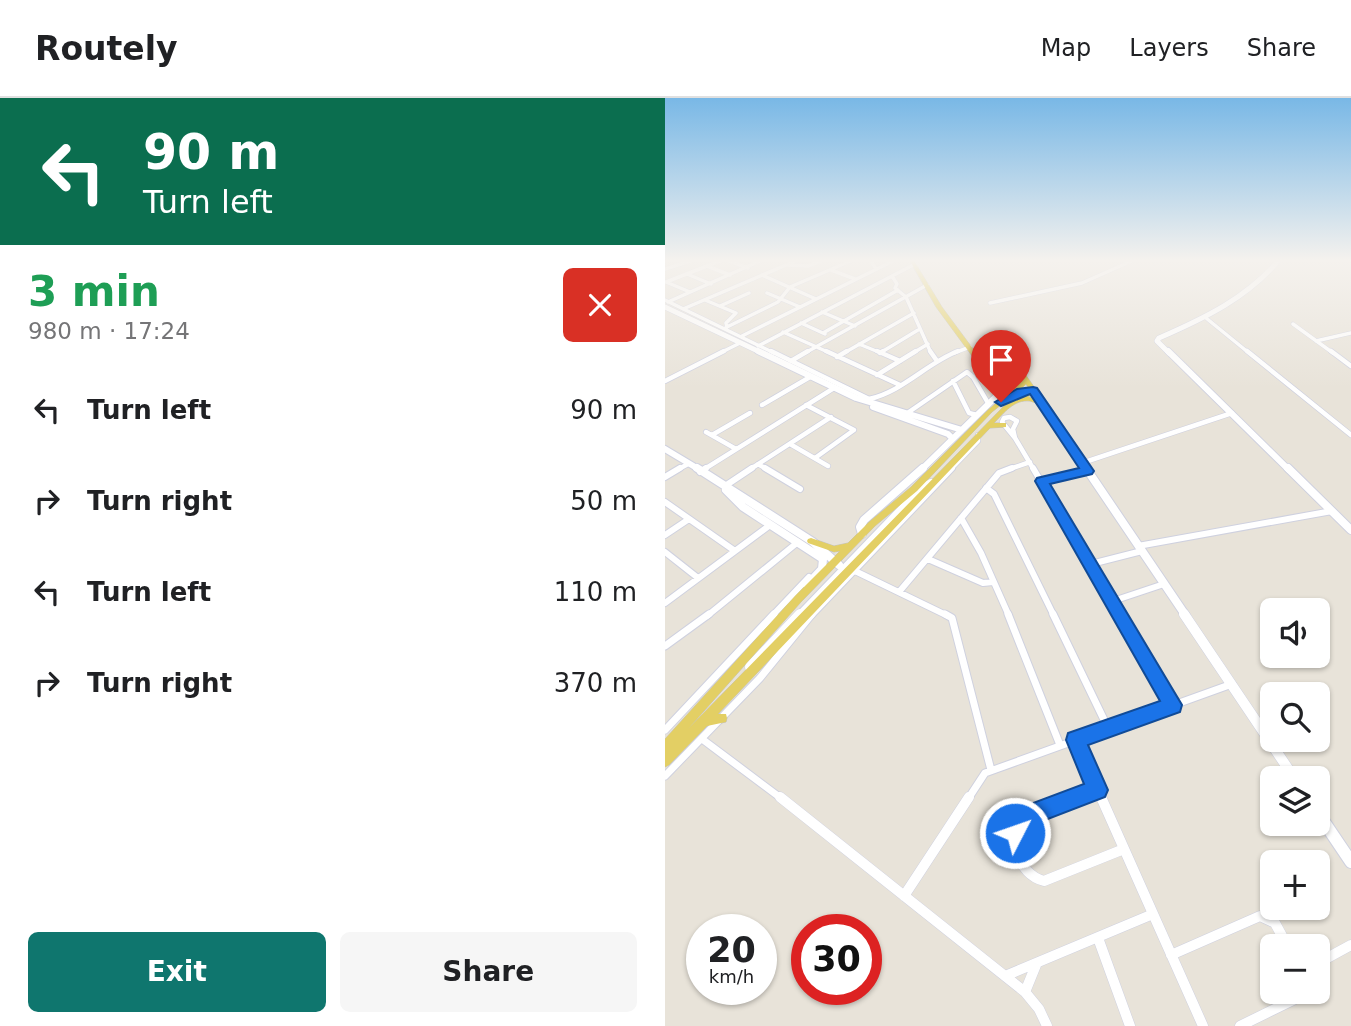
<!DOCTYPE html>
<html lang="en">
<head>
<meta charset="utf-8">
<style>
	body { margin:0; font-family:"DejaVu Sans",sans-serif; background:#f6f6f6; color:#202124; height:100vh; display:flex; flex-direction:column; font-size:26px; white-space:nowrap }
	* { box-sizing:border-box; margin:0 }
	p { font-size:23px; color:#757577 }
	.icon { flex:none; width:38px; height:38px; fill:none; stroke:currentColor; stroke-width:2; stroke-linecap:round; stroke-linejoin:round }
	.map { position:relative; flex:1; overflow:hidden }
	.side { display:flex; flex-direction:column; background:#fff; width:665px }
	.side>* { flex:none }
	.top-card { background:#0b6e4f; color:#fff; overflow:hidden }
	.tools { position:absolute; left:595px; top:500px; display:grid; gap:14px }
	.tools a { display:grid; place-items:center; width:70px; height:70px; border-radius:10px; background:#fff; box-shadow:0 2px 5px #0004; font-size:35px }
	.speed { position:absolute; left:21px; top:816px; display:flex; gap:14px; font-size:35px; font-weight:700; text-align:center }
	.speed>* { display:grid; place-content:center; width:91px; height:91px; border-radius:50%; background:#fff; box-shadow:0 2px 5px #0004; line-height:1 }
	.speed small { font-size:18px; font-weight:400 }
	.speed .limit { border:10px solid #d22; background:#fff; color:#111 }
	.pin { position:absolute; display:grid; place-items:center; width:60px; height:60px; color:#fff; margin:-72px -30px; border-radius:50% 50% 50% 0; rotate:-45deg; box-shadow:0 0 7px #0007 }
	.pin .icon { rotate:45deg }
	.me { position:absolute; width:77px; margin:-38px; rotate:49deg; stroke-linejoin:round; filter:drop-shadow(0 0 5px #0008) }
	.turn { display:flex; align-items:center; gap:24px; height:147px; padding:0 28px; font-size:32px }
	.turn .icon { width:91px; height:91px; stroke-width:2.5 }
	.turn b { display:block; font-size:49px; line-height:60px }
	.round { display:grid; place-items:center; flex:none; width:74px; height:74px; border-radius:10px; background:#f6f6f6 }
	.headline { display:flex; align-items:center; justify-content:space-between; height:119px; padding:0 28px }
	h1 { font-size:42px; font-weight:800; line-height:52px; color:#1e9e55 }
	.action { display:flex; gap:14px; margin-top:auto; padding:14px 28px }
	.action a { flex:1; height:80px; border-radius:10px; background:#0f766e; color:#fff; font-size:28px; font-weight:800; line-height:80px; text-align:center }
	.action a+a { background:#f6f6f6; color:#202124 }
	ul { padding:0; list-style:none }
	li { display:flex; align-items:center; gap:21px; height:91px; padding:0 28px }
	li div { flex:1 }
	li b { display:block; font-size:26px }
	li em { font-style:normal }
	header { display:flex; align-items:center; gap:42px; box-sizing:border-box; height:98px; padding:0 35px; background:#fff; border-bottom:2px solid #e0e0e0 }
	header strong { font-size:33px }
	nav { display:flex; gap:38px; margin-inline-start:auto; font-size:24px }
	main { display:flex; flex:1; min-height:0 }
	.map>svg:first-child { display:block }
</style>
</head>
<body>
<header>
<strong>Routely</strong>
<nav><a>Map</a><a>Layers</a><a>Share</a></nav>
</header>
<main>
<section class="side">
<div class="top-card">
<div class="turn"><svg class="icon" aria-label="left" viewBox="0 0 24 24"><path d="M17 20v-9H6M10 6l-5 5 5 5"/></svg><div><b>90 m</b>Turn left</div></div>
</div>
<div class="headline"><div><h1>3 min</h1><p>980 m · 17:24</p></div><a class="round" style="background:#d93025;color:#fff"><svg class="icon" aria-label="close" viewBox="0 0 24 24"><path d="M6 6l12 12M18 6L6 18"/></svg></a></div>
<ul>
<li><svg class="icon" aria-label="left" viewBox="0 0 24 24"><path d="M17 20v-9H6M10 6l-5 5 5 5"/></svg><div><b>Turn left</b></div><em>90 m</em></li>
<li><svg class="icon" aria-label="right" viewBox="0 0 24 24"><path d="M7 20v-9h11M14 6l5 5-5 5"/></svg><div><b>Turn right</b></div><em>50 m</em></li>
<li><svg class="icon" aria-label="left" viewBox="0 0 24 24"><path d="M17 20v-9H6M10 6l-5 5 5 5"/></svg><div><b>Turn left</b></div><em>110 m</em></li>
<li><svg class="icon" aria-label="right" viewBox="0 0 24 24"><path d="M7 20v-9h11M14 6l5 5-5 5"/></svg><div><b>Turn right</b></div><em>370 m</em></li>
</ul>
<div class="action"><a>Exit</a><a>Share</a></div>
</section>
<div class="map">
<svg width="686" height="928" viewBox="0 0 686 928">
	<rect width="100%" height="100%" fill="#e8e3d9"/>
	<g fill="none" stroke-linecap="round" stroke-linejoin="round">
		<g stroke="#cfd1df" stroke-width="4.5">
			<path id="street-far4" d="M59 161 83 170
				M205 161 211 171
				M614 162 627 161
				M123 167 143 168 161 161
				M42 168 65 177
				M0 171 31 161
				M166 172 190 181
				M22 176 46 186
				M97 177 151 201
				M227 178 232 186 230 190 241 199 266 255
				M1 184 60 161
				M1 184 25 194
				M102 195 135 209
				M0 202 109 255
				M40 202 71 215 61 225 62 229
				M3 204 99 161
				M325 205 417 185 471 161
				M55 208 84 195
				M18 211 135 161
				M157 214 190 228
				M541 220 584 255
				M136 225 160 236
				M628 226 668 255
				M60 230 113 204 125 189 190 161
				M118 234 165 255
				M158 235 233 192
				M77 238 232 161
				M651 243 686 235
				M194 246 216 255
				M93 248 250 166
				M55 255 75 245
				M140 255 262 187
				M179 255 249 215
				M215 255 253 232
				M248 255 263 246
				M289 255 305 249"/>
		</g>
		<g stroke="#cfd1df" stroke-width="6">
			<path id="street-far3" d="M106 253 204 301C237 294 262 265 293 253
				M161 253 235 287
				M212 253 235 263
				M265 253 272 263
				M582 253 686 337
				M666 253 686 268
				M215 255 218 253
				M172 259 182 253
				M126 263 143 253
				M212 277 251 253
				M0 283 59 253
				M288 283 304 315 312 317
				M97 307 145 279
				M141 307 189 332 150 360
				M241 316 302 274 308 279 323 305
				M345 319 352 323 348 331 350 340 337 324 339 320Z
				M41 334 71 351
				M47 337 85 315
				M350 340 369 372
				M125 346 163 368
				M417 365 567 315
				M93 366 103 372
				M12 372 23 366
				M38 372 169 290
				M84 372 166 319
				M285 372 313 343V337
				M342 372 365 364"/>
		</g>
		<g stroke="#cfd1df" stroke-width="8">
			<path id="street-far2" d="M100 370 135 391
				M368 370 455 518
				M35 374 41 370
				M0 379 15 370
				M377 383 422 373
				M60 388 87 370
				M321 390 329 396 389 518
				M0 404 70 453
				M296 420 316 455 344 518
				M0 437 24 421
				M473 448 667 413
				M0 454 33 480
				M263 461 318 485 328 484
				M426 466 477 453
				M190 473 283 518
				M234 494 334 375 347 370
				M448 503 499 486
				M0 505 105 427
				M42 518 133 444
				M107 518 144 479
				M146 518 287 370"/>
		</g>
		<g stroke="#cfd1df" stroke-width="9">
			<path id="street-far1" d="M280 516 287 520 326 672
				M343 516 395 647
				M388 516 443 630
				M454 516 508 607
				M0 548 44 516
				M0 632 109 516
				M37 641 117 701
				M411 642 437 701
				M0 678 95 580 147 516
				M303 701 320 675 567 586
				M407 701 433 692"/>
		</g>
		<g stroke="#cfd1df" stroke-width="11">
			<path id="street" d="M115 699 360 894 374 911 382 928
				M436 699 538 928
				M360 719C343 740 352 776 379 783L459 751
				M343 722 412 699
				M239 798 304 699
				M433 840 465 928
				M506 857 595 818 610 825 623 849
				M653 865 686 847
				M340 878 488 816
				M360 894 371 867
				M575 928 630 901 636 894"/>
		</g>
		<g stroke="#cfd1df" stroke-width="6">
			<path id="secondary-far4" d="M0 209 97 255
				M504 255 492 243 494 240C540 220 582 200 615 161"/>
		</g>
		<g stroke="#cfd1df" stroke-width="8">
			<path id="secondary-far3" d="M93 253 191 300 297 332
				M503 253 624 372
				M369 293 422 372
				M208 309 283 336 288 341
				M0 351 35 372
				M256 372 349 281 350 265"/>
		</g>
		<g stroke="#cfd1df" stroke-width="10">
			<path id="secondary-far2" d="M32 370 148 444 174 467
				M421 370 521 518
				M623 370 686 432
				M61 392 78 409 158 461 157 471 142 487
				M197 436 195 429 199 422 258 370
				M134 518 256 391 266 385"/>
		</g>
		<g stroke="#cfd1df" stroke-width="11">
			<path id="secondary-far1" d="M519 516 630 681
				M85 569 135 516"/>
		</g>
		<g stroke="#cfd1df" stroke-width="14">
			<path id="secondary" d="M653 715 686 764"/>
		</g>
		<g stroke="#c3c3c3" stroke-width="1">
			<path id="primary" d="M244 161H248L277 209 314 259C324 260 331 249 341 249L372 293 363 299 368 300 380 305 377 307C373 306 369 304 365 303 349 301 339 315 329 325H341V329L325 330 53 616H61L62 620 61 624 42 628 4 667 0 669V641L130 498 175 453 169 454 143 445 142 443 143 441 146 440 169 448 183 445 204 424 246 389 323 312 355 285 354 276 338 253 321 263 310 262 271 209ZM361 286 365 292 339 308 23 631 136 504 210 428 252 393 327 314 356 291Z"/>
		</g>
		<use href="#street-far4" stroke="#fff" stroke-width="3.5"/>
		<use href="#street-far3" stroke="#fff" stroke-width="4.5"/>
		<use href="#street-far2" stroke="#fff" stroke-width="6"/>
		<use href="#street-far1" stroke="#fff" stroke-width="7"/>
		<use href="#street" stroke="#fff" stroke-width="10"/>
		<use href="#secondary-far4" stroke="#fff" stroke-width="5"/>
		<use href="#secondary-far3" stroke="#fff" stroke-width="6"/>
		<use href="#secondary-far2" stroke="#fff" stroke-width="8"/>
		<use href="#secondary-far1" stroke="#fff" stroke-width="10"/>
		<use href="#secondary" stroke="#fff" stroke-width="12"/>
		<use href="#primary" fill="#e3cf64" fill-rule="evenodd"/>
	</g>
	<linearGradient id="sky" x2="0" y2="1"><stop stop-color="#79b8e6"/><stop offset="0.56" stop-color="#f5f2ee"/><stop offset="1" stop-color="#f5f2ee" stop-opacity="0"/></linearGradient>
	<rect width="686" height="290" fill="url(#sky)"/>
	<path fill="#1a73e8" stroke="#114b97" stroke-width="2" d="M368 289 372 290 429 373 427 376 385 386 517 607 515 614 423 647 443 692 440 699 367 727 358 743 350 746 342 743 339 735 344 719 352 711 419 686 401 642 403 635 495 603 370 383 372 380 414 370 365 296 336 308 330 304 352 291Z"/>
</svg>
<div class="tools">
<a><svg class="icon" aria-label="sound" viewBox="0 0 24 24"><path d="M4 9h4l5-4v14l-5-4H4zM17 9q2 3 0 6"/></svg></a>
<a><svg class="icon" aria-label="search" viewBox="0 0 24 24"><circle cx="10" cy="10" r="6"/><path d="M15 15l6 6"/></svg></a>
<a><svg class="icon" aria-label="layers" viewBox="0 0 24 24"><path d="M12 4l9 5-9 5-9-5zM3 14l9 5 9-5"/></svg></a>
<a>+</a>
<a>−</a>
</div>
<div class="speed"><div>20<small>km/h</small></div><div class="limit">30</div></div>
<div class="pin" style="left:336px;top:304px;background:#d93025"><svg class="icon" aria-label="arrive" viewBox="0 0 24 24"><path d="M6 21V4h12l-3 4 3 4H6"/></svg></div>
<svg class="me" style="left:350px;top:735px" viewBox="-20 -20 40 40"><circle r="17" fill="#1a73e8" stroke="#fff" stroke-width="3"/><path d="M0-11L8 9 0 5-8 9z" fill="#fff"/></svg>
</div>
</main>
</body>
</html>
